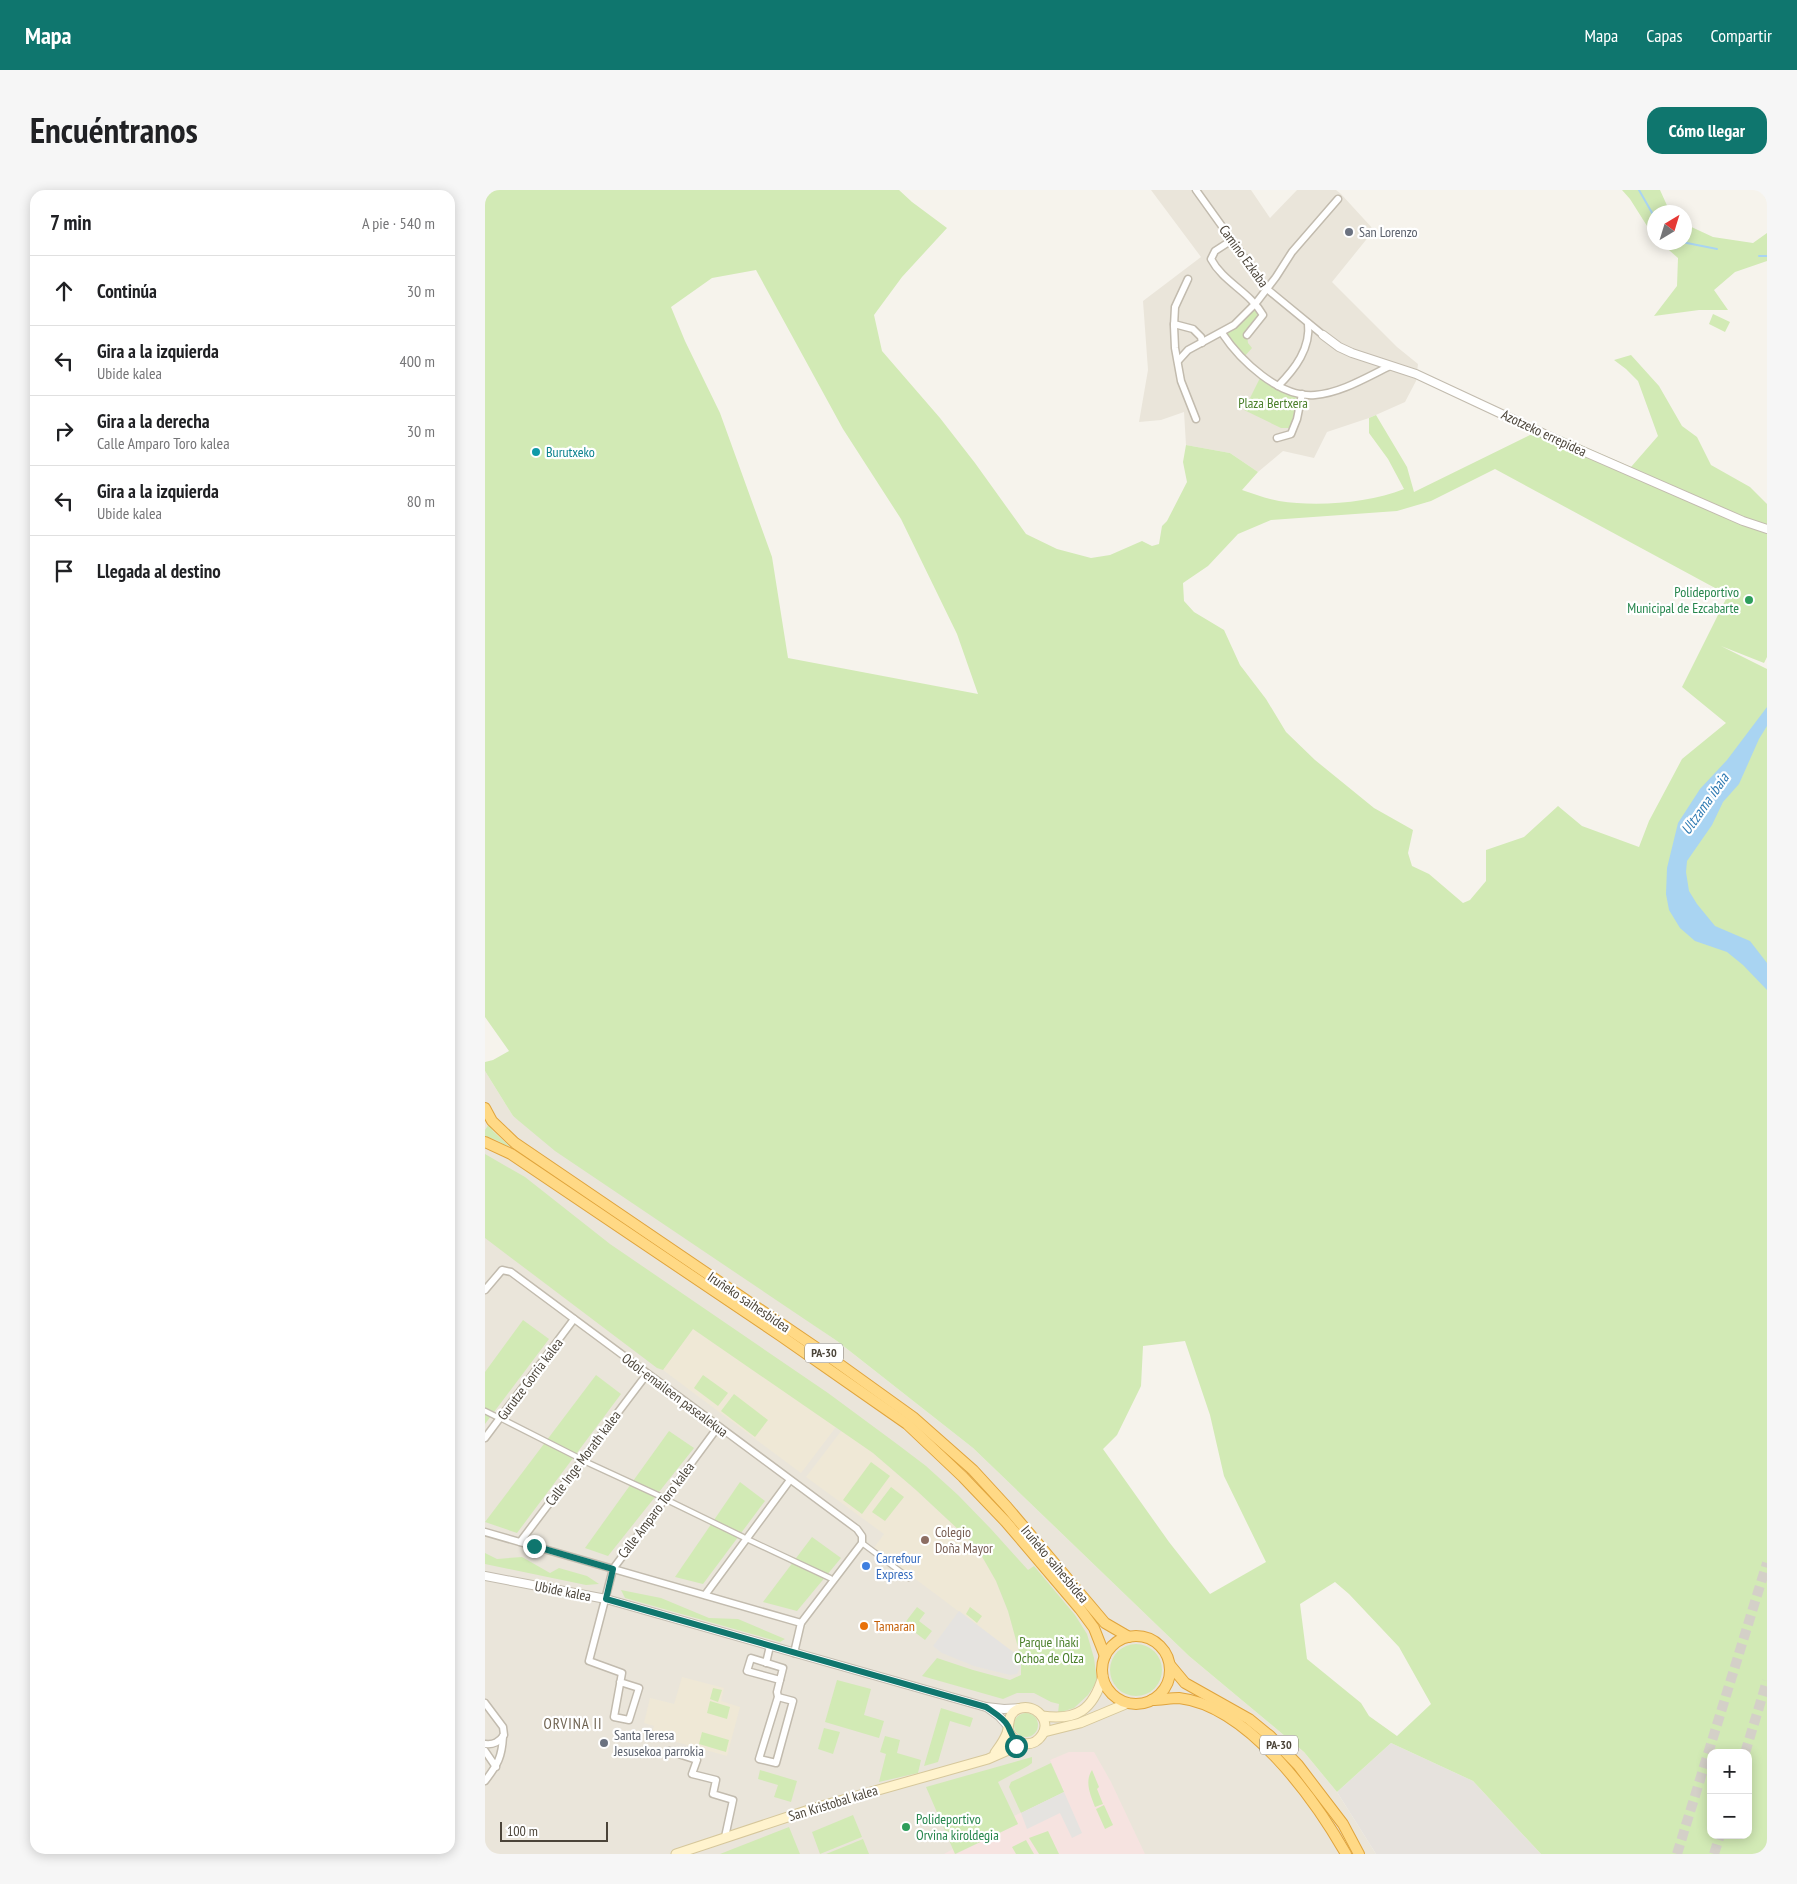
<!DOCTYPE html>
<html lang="es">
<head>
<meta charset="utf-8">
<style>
  body { margin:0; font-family:"PT Sans Narrow",sans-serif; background:#f6f6f6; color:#202124 }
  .controls { position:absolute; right:15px; bottom:15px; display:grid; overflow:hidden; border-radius:10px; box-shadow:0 2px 12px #0003 }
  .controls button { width:45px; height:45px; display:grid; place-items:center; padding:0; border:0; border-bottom:1px solid #e0e0e0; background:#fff; color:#202124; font:25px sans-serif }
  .compass { position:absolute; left:1162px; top:15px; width:45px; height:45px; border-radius:50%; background:#fff; box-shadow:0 2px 12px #0003; rotate:38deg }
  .scale { position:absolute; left:15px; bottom:12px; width:108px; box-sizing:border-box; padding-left:5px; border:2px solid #4b4439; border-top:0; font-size:14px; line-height:18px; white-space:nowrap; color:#4b4439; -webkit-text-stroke:4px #fff; paint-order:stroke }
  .stop { position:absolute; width:15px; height:15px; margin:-11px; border:4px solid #0f766e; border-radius:50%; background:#fff }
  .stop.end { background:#0f766e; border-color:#fff; box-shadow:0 1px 5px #0008 }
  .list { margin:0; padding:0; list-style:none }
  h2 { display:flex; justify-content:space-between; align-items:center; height:65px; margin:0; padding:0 20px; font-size:21px }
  h2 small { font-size:16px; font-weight:400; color:#757577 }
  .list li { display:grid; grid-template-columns:32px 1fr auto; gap:15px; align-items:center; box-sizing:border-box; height:70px; padding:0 20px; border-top:1px solid #e0e0e0 }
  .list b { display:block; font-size:19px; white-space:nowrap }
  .list p { margin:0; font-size:16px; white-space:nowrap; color:#757577 }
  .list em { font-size:16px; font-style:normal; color:#757577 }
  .icon { flex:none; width:28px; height:28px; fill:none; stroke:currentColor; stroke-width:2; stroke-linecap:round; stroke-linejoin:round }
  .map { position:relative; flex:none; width:1282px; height:1664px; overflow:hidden; border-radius:15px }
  header { display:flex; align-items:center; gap:30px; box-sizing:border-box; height:70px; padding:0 25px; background:#0f766e; color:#fff }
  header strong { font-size:24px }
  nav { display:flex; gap:28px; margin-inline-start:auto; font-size:18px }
  .intro { display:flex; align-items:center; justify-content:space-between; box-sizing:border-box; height:120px; padding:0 30px }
  h1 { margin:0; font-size:35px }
  .button { padding:12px 22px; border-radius:15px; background:#0f766e; color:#fff; font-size:18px; font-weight:700 }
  main { display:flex; gap:30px; padding:0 30px }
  aside { flex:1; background:#fff; border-radius:15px; box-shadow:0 2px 12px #0003 }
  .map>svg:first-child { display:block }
  .residential { fill:#eae5da }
  .industrial { fill:#e6e2dd }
  .education { fill:#efe8d6 }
  .medical { fill:#f6e3e0 }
  .green { fill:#d2eab5; fill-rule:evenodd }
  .parking { fill:#e5e3e0 }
  .water { fill:#a9d4f2 }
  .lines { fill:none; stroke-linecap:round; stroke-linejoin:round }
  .stream { stroke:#a9d4f2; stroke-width:2 }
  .trunk-tunnel { stroke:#d4d0c8; stroke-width:10; stroke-dasharray:10 5; stroke-linecap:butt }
  .pedestrian-casing { stroke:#c2bbae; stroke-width:7 }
  .minor-casing { stroke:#c2bbae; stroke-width:9 }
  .tertiary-casing { stroke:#c2bbae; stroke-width:10 }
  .secondary-casing { stroke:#d6c79b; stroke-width:11 }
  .trunk-casing { stroke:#e0a43c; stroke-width:12 }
  .pedestrian { stroke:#fff; stroke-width:4.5 }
  .minor { stroke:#fff; stroke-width:6 }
  .tertiary { stroke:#fff; stroke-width:8 }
  .secondary { stroke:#fff3cd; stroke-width:9 }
  .trunk { stroke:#ffd985; stroke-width:10 }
  .route { stroke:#0f766e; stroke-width:6 }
  .worship-dot { fill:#6b7280; stroke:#fff; stroke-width:2 }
  .culture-dot { fill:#0f9aa8; stroke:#fff; stroke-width:2 }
  .leisure-dot { fill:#2e9e5b; stroke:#fff; stroke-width:2 }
  .education-dot { fill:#8d6e63; stroke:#fff; stroke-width:2 }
  .shop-dot { fill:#3f7fe0; stroke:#fff; stroke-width:2 }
  .food-dot { fill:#e8710a; stroke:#fff; stroke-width:2 }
  .labels { text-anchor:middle; stroke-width:4.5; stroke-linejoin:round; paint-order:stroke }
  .shield { fill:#fff; stroke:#817c74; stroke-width:1 }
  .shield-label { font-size:12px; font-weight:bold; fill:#4b4439 }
  .worship-label { font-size:14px; fill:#5b616d; stroke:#fff; text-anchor:start }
  .street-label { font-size:14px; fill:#4b4439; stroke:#fff }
  .park-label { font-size:14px; fill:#4a7f2a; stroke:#fff }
  .culture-label { font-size:14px; fill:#0d838f; stroke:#fff; text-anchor:start }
  .leisure-label { font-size:14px; fill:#27864d; stroke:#fff; text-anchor:end }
  .education-label { font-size:14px; fill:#785e54; stroke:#fff; text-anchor:start }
  .shop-label { font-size:14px; fill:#366cbe; stroke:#fff; text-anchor:start }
  .food-label { font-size:14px; fill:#c56008; stroke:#fff; text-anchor:start }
  .water-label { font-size:15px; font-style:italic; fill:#2e7ab2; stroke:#fff }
  .neighbourhood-label { font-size:15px; letter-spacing:1px; fill:#6e6250; stroke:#fff }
</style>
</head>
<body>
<header>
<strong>Mapa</strong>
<nav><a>Mapa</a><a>Capas</a><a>Compartir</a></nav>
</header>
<div class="intro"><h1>Encuéntranos</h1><a class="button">Cómo llegar</a></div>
<main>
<aside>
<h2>7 min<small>A pie · 540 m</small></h2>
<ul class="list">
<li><svg class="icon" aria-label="ahead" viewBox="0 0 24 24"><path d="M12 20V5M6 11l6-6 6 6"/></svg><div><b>Continúa</b></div><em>30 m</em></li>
<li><svg class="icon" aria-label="left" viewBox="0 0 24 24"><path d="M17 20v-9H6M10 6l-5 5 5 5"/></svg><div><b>Gira a la izquierda</b><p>Ubide kalea</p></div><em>400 m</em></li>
<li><svg class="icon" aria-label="right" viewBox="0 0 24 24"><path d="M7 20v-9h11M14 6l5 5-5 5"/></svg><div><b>Gira a la derecha</b><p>Calle Amparo Toro kalea</p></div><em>30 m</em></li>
<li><svg class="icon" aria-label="left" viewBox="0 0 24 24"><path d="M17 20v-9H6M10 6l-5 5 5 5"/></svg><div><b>Gira a la izquierda</b><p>Ubide kalea</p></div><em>80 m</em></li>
<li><svg class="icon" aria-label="arrive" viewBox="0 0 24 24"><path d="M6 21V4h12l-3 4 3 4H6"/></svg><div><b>Llegada al destino</b></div></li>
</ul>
</aside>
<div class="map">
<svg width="1282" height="1664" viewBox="0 0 1282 1664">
  <rect width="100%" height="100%" fill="#f6f3ec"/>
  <g class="residential">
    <path d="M666,0H766L785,28L812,0H851L856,4L889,40L847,92L912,157L933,174L931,191L920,212L884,228L842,242L829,268L798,261L773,282L745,263L701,255L699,222L676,230L654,232L663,180L658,111L716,67Z"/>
    <path d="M0,881L28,926L352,1151L488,1258L704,1466L819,1562L852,1602L891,1664H0Z"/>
  </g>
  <path class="industrial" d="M906,1553L988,1591L1056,1664H891L852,1602Z"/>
  <g class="education">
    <path d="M208,1138L351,1237L316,1283L178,1180Z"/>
    <path d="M357,1240L388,1263L431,1300L491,1356L511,1391L523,1421L536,1468L389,1358L399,1344L321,1287Z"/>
    <path d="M197,1487L239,1498L236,1511L255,1517L242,1566L166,1545L169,1536L159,1533L165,1508L189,1514Z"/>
  </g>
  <path class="medical" d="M584,1562H609L626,1592L660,1664H459L468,1659L471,1664L533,1634L529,1626L579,1602L565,1570Z"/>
  <g class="green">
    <path d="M0,0H414L427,12L462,38L417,87L389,125L397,161L455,228L490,273L541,344L572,359L606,368L625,365L657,351L667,356L674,354L677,336L682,331L702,292L698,272L701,255L745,263L773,282L757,300C769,304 782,309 794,311C832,317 884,313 919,299L903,269L884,243V228L891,225L922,277L929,302L1045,245C1054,243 1063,247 1073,245L1146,277L1173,246L1153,191L1141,179L1129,170L1146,165L1174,196L1197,236L1212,247L1226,275L1265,297L1282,314V467L1279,473L1236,456L1282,479V1664H1056L988,1591L906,1553L852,1602L819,1562L704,1466L488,1258L352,1151L70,961L28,926L0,881V872L8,870L24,861L0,827ZM271,80L358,239L416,329L472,444L493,504L303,468L287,367L235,223L200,151L186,117L227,88ZM1010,279L1243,405L1197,497L1241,533L1197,569L1164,631L1154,657L1097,636L1073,616L1039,647L1001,660V691L985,710L978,713L944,684L927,676L923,663L928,640L889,618L830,570L801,542L781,509L755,475L739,440L709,422L699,411L698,393L723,376L753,344L786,330L912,321L946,311ZM700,1151L725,1225L739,1286L781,1372L725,1404L684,1352L618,1259L632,1245L656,1196L658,1156ZM850,1392L864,1404L914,1457L946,1514L912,1546L884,1526L876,1513L822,1469L815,1414ZM1226,1563H1263V1645H1226Z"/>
    <path d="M1137,0H1175L1185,22H1170L1169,47L1145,9Z"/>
    <path d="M1200,34L1228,47L1268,53L1282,43V71L1250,82L1229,100L1243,120H1214L1169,126L1192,96L1193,68L1176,53L1200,52Z"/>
    <path d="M771,113L778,125L762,145L763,153L767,158L758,168L737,143Z"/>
    <path d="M1228,124L1245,132L1240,142L1224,134Z"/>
    <path d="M776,186L814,205L805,238H796L759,220Z"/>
    <path d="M4,934L8,941L26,958L11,950L0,946V940Z"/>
    <path d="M0,964L40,987L125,1054L343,1203L412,1254L441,1276L473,1305L506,1339L543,1380L549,1376L590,1425L602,1444L609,1468L612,1491L603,1505L589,1518L573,1523L574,1514L566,1512L549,1503H532L518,1509L437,1486L452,1468L488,1480L525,1490L536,1485V1468L523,1421L511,1391L491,1356L431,1300L388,1263L208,1139L178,1180L172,1178L0,1048Z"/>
    <path d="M38,1130L64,1149L0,1234V1182Z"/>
    <path d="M111,1185L136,1204L32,1343L0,1332Z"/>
    <path d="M218,1185L243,1203L233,1216L209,1198Z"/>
    <path d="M249,1204L283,1230L270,1247L236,1221Z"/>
    <path d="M184,1241L209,1258L123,1366L100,1358Z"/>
    <path d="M386,1272L405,1286L377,1324L358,1310Z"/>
    <path d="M255,1292L280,1311L218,1394L190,1387Z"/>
    <path d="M406,1297L419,1307L400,1331L387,1322Z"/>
    <path d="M327,1347L356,1368L312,1421L278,1412Z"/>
    <path d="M0,1363L12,1369L37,1367L65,1383L74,1378L102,1386L114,1394L101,1395L0,1374Z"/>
    <path d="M136,1400L176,1408L224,1428L253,1429L300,1449L295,1452L140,1408Z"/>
    <path d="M432,1417L440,1423L434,1431L447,1441L440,1450L419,1434Z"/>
    <path d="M485,1417L497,1426L492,1433L481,1424Z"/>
    <circle cx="651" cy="1480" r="26"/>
    <path d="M352,1490L386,1499L379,1525L399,1531L394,1548L340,1532Z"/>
    <path d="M228,1498L237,1500L233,1512L225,1509Z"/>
    <path d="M225,1511L245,1517L242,1529L222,1523Z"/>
    <path d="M456,1518L488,1528L485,1537L465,1531L453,1572L439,1576Z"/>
    <circle cx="541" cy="1535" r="12"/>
    <path d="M339,1538L355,1542L348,1564L333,1559Z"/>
    <path d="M217,1542L244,1550L241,1562L214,1554Z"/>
    <path d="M400,1546L415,1550L412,1563L436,1570L433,1583L394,1592L401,1564L395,1562Z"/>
    <path d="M547,1567V1573L543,1576L513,1592L533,1634L470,1664L441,1597Z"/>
    <path d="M566,1573L579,1602L536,1623L524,1597L526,1592Z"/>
    <path d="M275,1580L312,1591L306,1612L289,1607L293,1595L273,1589Z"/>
    <path d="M607,1580L614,1597L612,1599L618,1614L610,1617C606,1606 599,1592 607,1580Z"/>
    <path d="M619,1615L628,1635L620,1639L611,1619Z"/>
    <path d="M368,1625L377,1647L335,1664L327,1642Z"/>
    <path d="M304,1637L315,1664H235Z"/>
    <path d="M563,1641L574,1664H554L544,1648Z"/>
    <path d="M378,1649L384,1664H341Z"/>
    <path d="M541,1650L549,1664H531L527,1657Z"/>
  </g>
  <g class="parking">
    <path d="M474,1421L536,1468V1476L532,1484L525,1485L489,1476L457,1463L448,1456Z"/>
    <path d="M579,1602L597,1643L587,1648L575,1623L542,1639L536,1623Z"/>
  </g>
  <path class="water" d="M1282,517V536L1274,549L1254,594L1238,612L1227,635L1202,671L1201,682L1204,701L1212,714L1230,736L1265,751L1282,773V800L1258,775L1242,762L1210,751L1195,738L1184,720L1181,704L1182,678L1193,633L1215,599L1242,570Z"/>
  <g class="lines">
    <g class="stream">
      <path d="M1154,0L1170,28"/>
      <path d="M1197,52L1232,59"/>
      <path d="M1274,66H1282"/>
    </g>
    <g class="trunk-tunnel">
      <path d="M1260,1563L1282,1491"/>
      <path d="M1192,1664L1282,1373"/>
      <path d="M1229,1664L1235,1645"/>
    </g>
    <g class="pedestrian-casing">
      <g id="pedestrian">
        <path d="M0,1221L12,1227"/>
        <path d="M17,1229L94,1268"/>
        <path d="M99,1271L177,1307"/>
        <path d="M182,1310L258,1347"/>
        <path d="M264,1350L345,1388"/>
        <path d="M377,1353L424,1388"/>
      </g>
    </g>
    <g class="minor-casing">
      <g id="minor">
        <path d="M711,0L782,99L838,145"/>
        <path d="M747,50L730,61L726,69C738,92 765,102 778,125L762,145"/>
        <path d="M703,89L690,117L689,136L690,158L696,191L711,229"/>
        <path d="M689,134L708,139L716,147L717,153"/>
        <path d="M737,143C755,170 794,208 830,205C856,203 882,187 905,176"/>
        <path d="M693,171L703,160L749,135L771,113L791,87L807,62L853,9"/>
        <path d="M793,196C810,179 826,158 823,133"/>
        <path d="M792,248L806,244L812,229L817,204"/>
        <path d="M0,1100L17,1080L26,1082L372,1339L377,1346V1353L316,1433L309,1463"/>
        <path d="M0,1248L89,1129"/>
        <path d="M0,1342L316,1433"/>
        <path d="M35,1352L162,1184"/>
        <path d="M220,1405L305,1290"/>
        <path d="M266,1468L298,1478L295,1490L262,1481Z"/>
        <path d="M281,1473L285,1456"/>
        <path d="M135,1492L154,1498L144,1530L129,1527L137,1483L104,1471L128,1379L233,1237"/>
        <path d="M293,1507L308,1511L291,1573L274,1569L293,1507L292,1502L295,1490"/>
        <path d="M0,1513L18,1537L19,1545C14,1552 9,1555 0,1554"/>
        <path d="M0,1561L11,1577"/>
        <path d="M184,1561L212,1570L207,1584L231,1590L228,1604L248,1610L240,1647"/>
        <path d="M0,1591C13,1574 17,1567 18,1546"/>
      </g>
    </g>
    <g class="tertiary-casing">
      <g id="tertiary">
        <path d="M838,145L854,157L867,163L931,184L1068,248L1258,331L1282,339"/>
        <path d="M0,1386L121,1409L501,1517L519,1519L536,1518"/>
        <path d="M503,1518L514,1526L523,1536"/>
      </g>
    </g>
    <g class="secondary-casing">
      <g id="secondary">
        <path d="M557,1526C592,1531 608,1520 618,1486"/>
        <path d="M559,1542L595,1533L643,1513"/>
        <path d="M510,1563C515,1556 519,1551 522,1543C525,1534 522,1524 533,1519C549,1512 567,1530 557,1545C547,1560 529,1554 523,1540"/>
        <path d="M191,1664L333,1617L503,1569L537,1554"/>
      </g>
    </g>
    <g class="trunk-casing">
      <g id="trunk">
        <path d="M0,918L7,931L30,953L339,1163L428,1227L488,1280L522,1317L620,1433L644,1447"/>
        <path d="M0,952L26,964L296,1146L422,1234L478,1287L521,1332L595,1419L609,1438L620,1466"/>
        <circle cx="651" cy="1480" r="34"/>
        <path d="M685,1475L700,1493L764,1529L785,1546L813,1575L858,1634L874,1664"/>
        <path d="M667,1510C676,1510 685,1508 694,1508C763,1516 829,1608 861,1664"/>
      </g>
    </g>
    <use href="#pedestrian" class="pedestrian"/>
    <use href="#minor" class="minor"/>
    <use href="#tertiary" class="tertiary"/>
    <use href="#secondary" class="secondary"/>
    <use href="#trunk" class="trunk"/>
  </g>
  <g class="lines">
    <path class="route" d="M49,1356L128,1379L121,1409L501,1517C508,1522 519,1528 523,1536C527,1544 527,1549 537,1554L531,1556"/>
  </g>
  <g class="worship-dot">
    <circle cx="864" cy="42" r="5"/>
    <circle cx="119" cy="1553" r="5"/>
  </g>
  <circle class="culture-dot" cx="51" cy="262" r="5"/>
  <g class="leisure-dot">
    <circle cx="1264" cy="410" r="5"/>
    <circle cx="421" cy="1637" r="5"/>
  </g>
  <circle class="education-dot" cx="440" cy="1350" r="5"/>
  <circle class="shop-dot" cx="381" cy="1376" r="5"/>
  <circle class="food-dot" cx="379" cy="1436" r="5"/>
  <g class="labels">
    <g class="shield">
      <rect x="320" y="1153.5" width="38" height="19" rx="4"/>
      <rect x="775" y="1545.5" width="38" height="19" rx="4"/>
    </g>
    <g class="shield-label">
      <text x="339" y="1167">PA-30</text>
      <text x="794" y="1559">PA-30</text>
    </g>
    <g class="worship-label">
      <text x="874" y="47">San Lorenzo</text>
      <text x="129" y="1550">Santa Teresa<tspan x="129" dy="16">Jesusekoa parrokia</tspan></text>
    </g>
    <g class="street-label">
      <text transform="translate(759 66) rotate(54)" y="5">Camino Ezkaba</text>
      <text transform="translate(1059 243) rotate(25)" y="5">Azotzeko errepidea</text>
      <text transform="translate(264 1112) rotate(34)" y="5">Iruñeko saihesbidea</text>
      <text transform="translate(45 1189) rotate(-53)" y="5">Gurutze Gorria kalea</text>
      <text transform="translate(190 1205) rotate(37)" y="5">Odol-emaileen pasealekua</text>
      <text transform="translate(98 1268) rotate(-53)" y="5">Calle Inge Morath kalea</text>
      <text transform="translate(171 1320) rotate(-53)" y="5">Calle Amparo Toro kalea</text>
      <text transform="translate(570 1374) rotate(50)" y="5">Iruñeko saihesbidea</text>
      <text transform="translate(78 1401) rotate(11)" y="5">Ubide kalea</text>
      <text transform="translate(348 1613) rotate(-17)" y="5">San Kristobal kalea</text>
    </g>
    <g class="park-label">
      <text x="788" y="218">Plaza Bertxera</text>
      <text x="564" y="1457">Parque Iñaki<tspan x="564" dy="16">Ochoa de Olza</tspan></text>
    </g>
    <g class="culture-label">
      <text x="61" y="267">Burutxeko</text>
    </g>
    <g class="leisure-label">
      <text x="1254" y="407">Polideportivo<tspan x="1254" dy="16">Municipal de Ezcabarte</tspan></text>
      <text x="431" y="1634" text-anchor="start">Polideportivo<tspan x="431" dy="16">Orvina kiroldegia</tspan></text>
    </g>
    <g class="education-label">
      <text x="450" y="1347">Colegio<tspan x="450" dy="16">Doña Mayor</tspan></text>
    </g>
    <g class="shop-label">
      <text x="391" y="1373">Carrefour<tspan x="391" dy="16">Express</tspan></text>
    </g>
    <g class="food-label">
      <text x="389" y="1441">Tamaran</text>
    </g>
    <g class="water-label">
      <text transform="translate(1220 614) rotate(-55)" y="5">Ultzama ibaia</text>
    </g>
    <g class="neighbourhood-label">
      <text x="88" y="1539">ORVINA II</text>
    </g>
  </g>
</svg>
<div class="controls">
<button>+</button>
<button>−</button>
</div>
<svg class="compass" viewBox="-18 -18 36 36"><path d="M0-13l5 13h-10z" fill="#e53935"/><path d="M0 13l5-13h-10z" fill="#757577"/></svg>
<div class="scale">100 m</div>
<div class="stop" style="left:531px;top:1556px"></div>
<div class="stop end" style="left:49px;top:1356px"></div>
</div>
</main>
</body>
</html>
